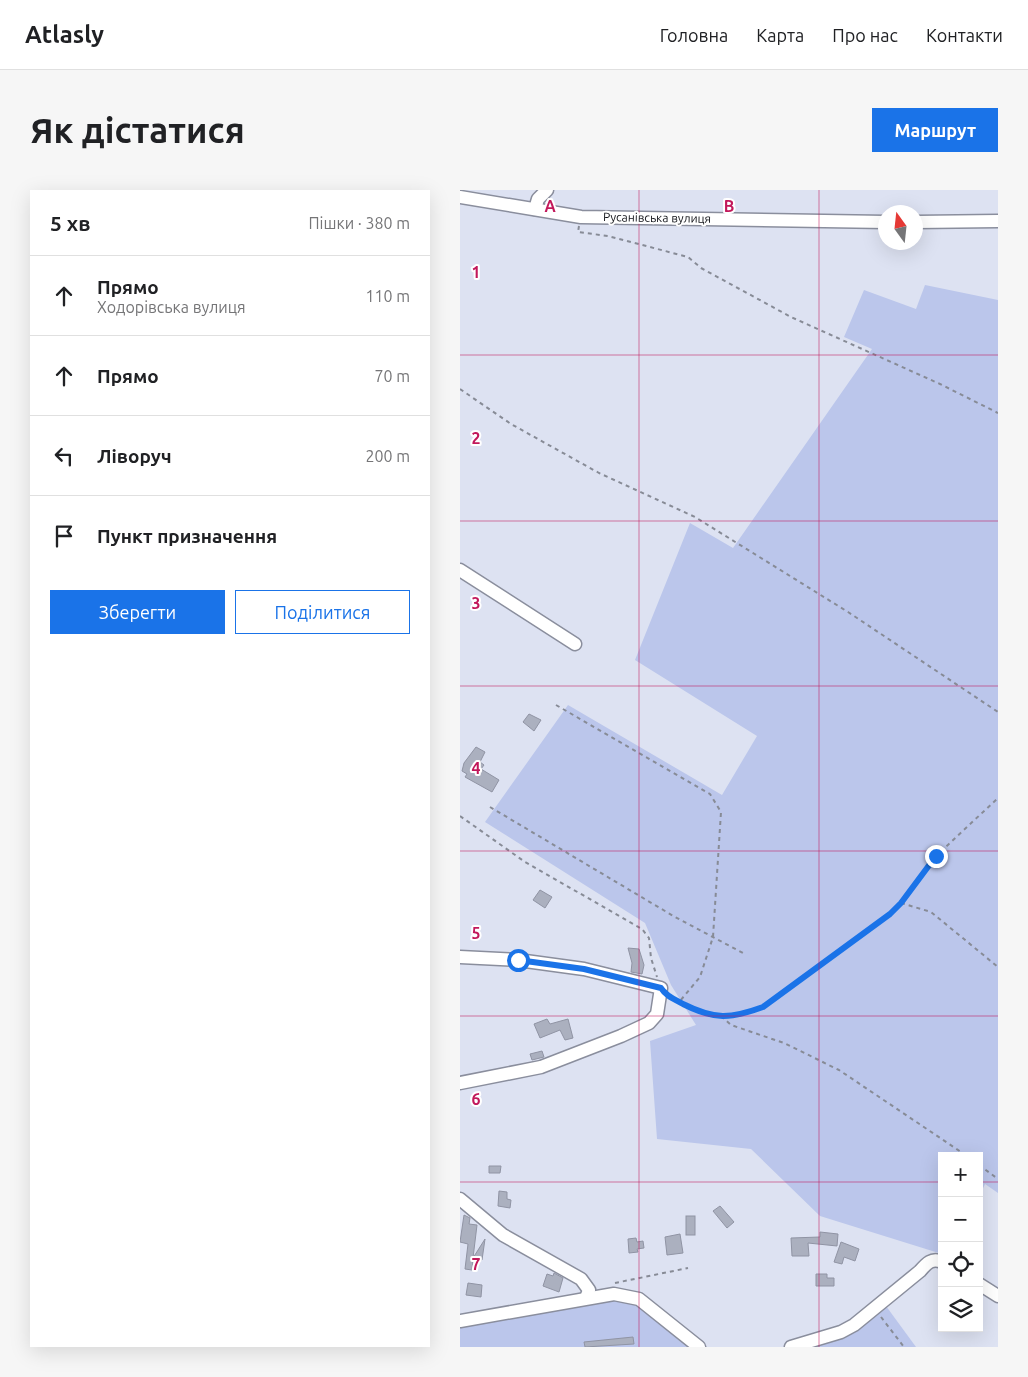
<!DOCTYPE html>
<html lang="uk">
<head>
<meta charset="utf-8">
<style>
  body { margin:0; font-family:Ubuntu,sans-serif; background:#f6f6f6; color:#202124 }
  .controls { position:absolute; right:15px; bottom:15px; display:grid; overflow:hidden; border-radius:0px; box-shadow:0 5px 20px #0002 }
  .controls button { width:45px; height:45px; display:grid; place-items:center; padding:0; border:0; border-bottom:1px solid #e0e0e0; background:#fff; color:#202124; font:25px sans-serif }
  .compass { position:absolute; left:418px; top:15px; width:45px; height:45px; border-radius:50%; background:#fff; box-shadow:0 5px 20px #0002; rotate:345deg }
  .stop { position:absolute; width:15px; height:15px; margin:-11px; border:4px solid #1a73e8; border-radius:50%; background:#fff }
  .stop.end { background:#1a73e8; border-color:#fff; box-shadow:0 1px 5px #0008 }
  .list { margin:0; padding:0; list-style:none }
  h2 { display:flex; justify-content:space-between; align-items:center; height:65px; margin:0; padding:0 20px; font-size:21px }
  h2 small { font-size:16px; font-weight:400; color:#757577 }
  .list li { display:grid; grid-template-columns:32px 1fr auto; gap:15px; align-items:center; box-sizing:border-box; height:80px; padding:0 20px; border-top:1px solid #e0e0e0 }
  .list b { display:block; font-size:19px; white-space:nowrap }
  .list p { margin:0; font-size:16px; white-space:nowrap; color:#757577 }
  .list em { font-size:16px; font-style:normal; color:#757577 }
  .actions { display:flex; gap:10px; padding:15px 20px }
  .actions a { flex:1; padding:11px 0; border:1px solid #1a73e8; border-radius:0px; text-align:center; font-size:18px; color:#1a73e8 }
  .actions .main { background:#1a73e8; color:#fff }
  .icon { flex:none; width:28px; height:28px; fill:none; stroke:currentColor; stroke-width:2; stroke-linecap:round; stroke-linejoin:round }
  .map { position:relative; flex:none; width:538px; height:1157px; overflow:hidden; border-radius:0px }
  header { display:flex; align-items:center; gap:30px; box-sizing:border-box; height:70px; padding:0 25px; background:#fff; border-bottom:1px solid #e0e0e0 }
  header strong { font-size:24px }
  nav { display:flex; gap:28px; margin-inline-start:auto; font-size:18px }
  .intro { display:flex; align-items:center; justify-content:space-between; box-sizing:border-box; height:120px; padding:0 30px }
  h1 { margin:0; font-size:35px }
  .button { padding:12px 22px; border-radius:0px; background:#1a73e8; color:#fff; font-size:18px; font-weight:700 }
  main { display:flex; gap:30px; padding:0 30px }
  aside { flex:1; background:#fff; border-radius:0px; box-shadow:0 5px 20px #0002 }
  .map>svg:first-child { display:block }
  .green { fill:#bbc6eb }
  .building { fill:#abb0bf; stroke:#9094a4 }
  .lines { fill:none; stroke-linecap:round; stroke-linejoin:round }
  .minor-casing { stroke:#8a8e9d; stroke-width:15 }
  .path { stroke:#878b96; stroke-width:2; stroke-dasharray:4 4; stroke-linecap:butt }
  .minor { stroke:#fff; stroke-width:12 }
  .route { stroke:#1a73e8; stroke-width:6 }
  .grid { fill:none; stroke:#c2185b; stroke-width:1; stroke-opacity:0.55 }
  .labels { text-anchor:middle; stroke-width:4; stroke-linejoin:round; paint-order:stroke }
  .street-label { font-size:12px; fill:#0e1015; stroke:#fff }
  .grid-label { font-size:16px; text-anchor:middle; font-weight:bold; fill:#c2185b; stroke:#fff; stroke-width:4; stroke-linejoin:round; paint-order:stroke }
</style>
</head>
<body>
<header>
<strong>Atlasly</strong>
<nav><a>Головна</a><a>Карта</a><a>Про нас</a><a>Контакти</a></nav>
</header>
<div class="intro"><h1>Як дістатися</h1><a class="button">Маршрут</a></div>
<main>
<aside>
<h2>5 хв<small>Пішки · 380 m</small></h2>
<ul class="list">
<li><svg class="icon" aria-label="ahead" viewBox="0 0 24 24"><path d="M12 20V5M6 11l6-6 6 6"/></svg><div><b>Прямо</b><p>Ходорівська вулиця</p></div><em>110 m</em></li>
<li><svg class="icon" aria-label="ahead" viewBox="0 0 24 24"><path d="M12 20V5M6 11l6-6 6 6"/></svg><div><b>Прямо</b></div><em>70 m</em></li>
<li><svg class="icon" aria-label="left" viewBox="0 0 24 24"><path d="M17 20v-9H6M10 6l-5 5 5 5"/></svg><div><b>Ліворуч</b></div><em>200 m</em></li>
<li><svg class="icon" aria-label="arrive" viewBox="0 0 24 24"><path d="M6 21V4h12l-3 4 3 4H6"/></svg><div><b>Пункт призначення</b></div></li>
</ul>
<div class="actions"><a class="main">Зберегти</a><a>Поділитися</a></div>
</aside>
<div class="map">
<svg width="538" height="1157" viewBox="0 0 538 1157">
  <rect width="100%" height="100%" fill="#dde2f2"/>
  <g class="green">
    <path d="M465,95L538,110V1003L525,994L519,1007V966H482V1064L360,1026L291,959L197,949L190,851L236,835L211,795L185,733L25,632L108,515L262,605L297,546L175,470L230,333L273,358L412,159L384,147L404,100L456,119Z"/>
    <path d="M159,1107L181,1115L231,1157H0V1133Z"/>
    <path d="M426,1116L456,1157H339Z"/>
  </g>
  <g class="building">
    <path d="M69,524L81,530L74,541L63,532Z"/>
    <path d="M16,557L25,562L20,572L24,575L21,579L39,590L32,602L5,587L7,584L2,581L4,573Z"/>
    <path d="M80,700L92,707L85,718L73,710Z"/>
    <path d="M168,758L179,759L184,775L182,784L171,782L172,773Z"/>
    <path d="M87,829L90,834L108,829L113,848L105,850L100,840L80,848L74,834Z"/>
    <path d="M82,861L84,867L72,870L70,864Z"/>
    <path d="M29,976H41L40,983H29Z"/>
    <path d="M39,1001L47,1002V1009L51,1010L50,1018L38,1016Z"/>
    <path d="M260,1016L274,1032L267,1038L253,1021Z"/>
    <path d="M4,1025L10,1028L9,1034L17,1035L13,1068L25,1049L22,1070L13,1069L12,1080L5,1079L8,1054L0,1052Z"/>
    <rect x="226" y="1026" width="9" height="19"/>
    <path d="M360,1042L378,1044L377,1056L348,1053L349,1066H332L331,1048L360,1047Z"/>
    <path d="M220,1044L223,1063L207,1065L205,1047Z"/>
    <path d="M176,1048L177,1052L183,1051L184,1058L177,1059L178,1062L169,1063L168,1049Z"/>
    <path d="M381,1052L399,1059L395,1071L384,1067L382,1074L374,1072Z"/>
    <path d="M94,1083L103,1088L99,1102L83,1096L87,1084L93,1086Z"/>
    <path d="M356,1084H367V1088H374V1096H356Z"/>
    <path d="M8,1093L22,1095L21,1107L6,1105Z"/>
    <path d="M173,1147L174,1154L125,1157L124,1152Z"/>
  </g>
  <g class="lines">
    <g class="minor-casing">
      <g id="minor">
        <path d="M0,7L121,27L426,32"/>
        <path d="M75,19L78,9L87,0"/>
        <path d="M456,32L538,31"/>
        <path d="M0,380L115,454"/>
        <path d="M0,767L58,770L124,779L201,798L197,824L189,833L161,846L81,877L0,893"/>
        <path d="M0,1009L43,1045L121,1089L129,1100L126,1108"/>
        <path d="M519,1094L538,1106"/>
        <path d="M0,1131L154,1104L179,1109L239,1157"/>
        <path d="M331,1157L381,1142L394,1135L460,1081C466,1074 472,1067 482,1072"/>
      </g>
    </g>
    <g class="path">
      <path d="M119,36L118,42L148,46L228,67L241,78L331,127L480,194L538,223"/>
      <path d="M0,199L51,234L139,283L235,327L388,422L538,522"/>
      <path d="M96,515L250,604L261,622L253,747L240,787L220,811"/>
      <path d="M30,617L215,727L283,763"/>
      <path d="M0,626L65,672L182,739L189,748L191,768L197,787"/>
      <path d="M441,713L471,722L538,777"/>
      <path d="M210,807C250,828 259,832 303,817L430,724L441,713L476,666L538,608"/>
      <path d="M261,826L271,835L324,853L379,880L507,966"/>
      <path d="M519,975L538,989"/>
      <path d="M155,1093L228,1078"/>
      <path d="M421,1127L444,1157"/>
    </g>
    <use href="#minor" class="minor"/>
  </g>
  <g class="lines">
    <path class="route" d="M58,770L124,779L201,798C206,806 214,809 223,814C255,830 270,829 303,817L430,724L441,713L476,666"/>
  </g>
  <path class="grid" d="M179,0V1157M359,0V1157M0,165H538M0,331H538M0,496H538M0,661H538M0,826H538M0,992H482M519,992H538"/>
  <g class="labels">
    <g class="street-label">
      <text transform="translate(197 28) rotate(1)" y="4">Русанівська вулиця</text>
    </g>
  </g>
  <g class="grid-label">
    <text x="90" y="22">A</text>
    <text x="269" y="22">B</text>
    <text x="16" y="88">1</text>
    <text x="16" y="254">2</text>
    <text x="16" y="419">3</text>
    <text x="16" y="584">4</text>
    <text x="16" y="749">5</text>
    <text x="16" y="915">6</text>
    <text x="16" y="1080">7</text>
  </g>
</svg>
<div class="controls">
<button>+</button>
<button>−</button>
<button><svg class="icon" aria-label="locate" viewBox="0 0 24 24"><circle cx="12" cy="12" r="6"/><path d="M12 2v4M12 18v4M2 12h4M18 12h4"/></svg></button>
<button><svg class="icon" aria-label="layers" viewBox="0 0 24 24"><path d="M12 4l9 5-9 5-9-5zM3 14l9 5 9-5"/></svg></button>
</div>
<svg class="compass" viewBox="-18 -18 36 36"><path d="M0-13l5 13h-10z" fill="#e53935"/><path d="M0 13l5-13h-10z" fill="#757577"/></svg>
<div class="stop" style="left:58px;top:770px"></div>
<div class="stop end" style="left:476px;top:666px"></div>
</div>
</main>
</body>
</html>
